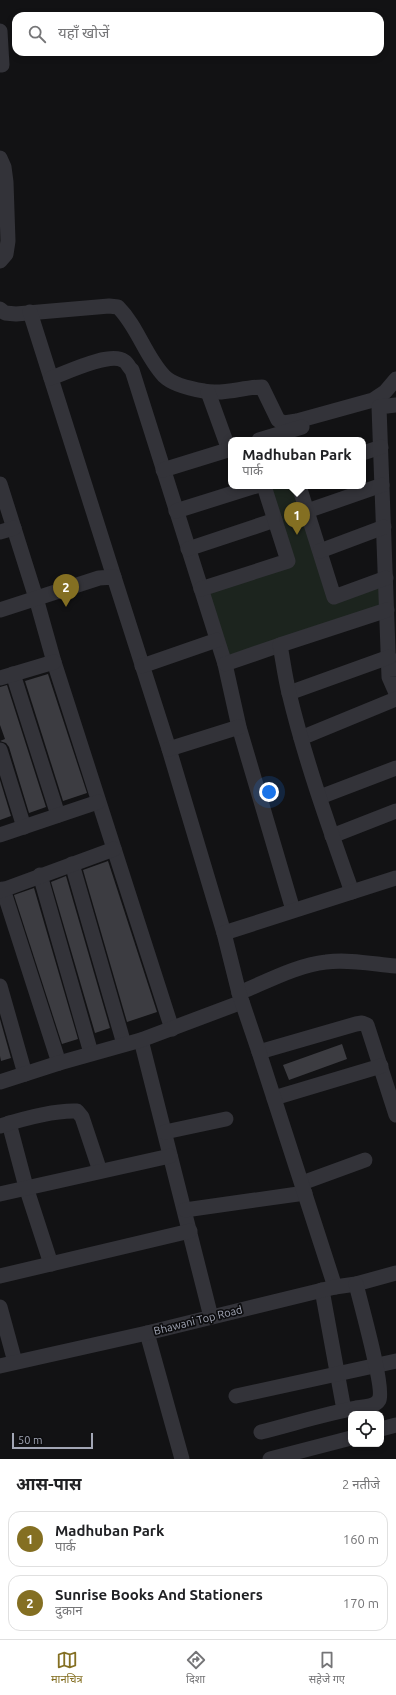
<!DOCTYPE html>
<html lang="hi">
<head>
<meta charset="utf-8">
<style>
  body { margin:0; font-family:Ubuntu,"Noto Sans Devanagari",sans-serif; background:#f2f2f2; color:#202124 }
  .controls { position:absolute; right:12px; bottom:12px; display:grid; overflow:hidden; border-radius:8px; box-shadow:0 2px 6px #0003 }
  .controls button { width:36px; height:36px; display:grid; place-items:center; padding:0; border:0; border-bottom:1px solid #e0e0e0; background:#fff; color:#202124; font:20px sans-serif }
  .scale { position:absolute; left:12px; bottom:10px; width:81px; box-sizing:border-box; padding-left:4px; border:2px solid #a2a6b5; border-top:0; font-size:11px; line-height:14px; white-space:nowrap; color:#a2a6b5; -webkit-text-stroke:3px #0d0d0f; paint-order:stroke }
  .you { position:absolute; left:269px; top:792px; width:14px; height:14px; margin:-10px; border:3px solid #fff; border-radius:50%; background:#1a73e8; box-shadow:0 0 0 6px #1a73e833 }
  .badge { display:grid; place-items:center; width:26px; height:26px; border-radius:50%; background:#846f22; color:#fff; font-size:13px; font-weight:700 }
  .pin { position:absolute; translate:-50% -33px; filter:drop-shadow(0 1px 2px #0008) }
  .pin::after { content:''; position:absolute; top:21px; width:14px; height:12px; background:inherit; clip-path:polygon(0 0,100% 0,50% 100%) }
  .popup { position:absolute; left:228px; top:437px; width:138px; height:52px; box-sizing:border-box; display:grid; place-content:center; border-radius:8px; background:#fff; filter:drop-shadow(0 1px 3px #0005); font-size:13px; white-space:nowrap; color:#757577 }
  .popup b { font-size:15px; color:#202124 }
  .popup::after { content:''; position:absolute; left:50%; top:100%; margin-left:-8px; border:8px solid transparent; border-top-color:#fff }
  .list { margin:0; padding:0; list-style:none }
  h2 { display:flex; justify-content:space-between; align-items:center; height:52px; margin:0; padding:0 16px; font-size:17px }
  h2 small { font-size:13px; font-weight:400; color:#757577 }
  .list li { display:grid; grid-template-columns:26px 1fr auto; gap:12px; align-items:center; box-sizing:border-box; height:56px; margin:0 8px 8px; padding:0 8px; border:1px solid #e0e0e0; border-radius:12px }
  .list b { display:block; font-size:15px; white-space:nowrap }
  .list p { margin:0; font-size:13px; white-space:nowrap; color:#757577 }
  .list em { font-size:13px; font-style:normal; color:#757577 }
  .icon { flex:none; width:22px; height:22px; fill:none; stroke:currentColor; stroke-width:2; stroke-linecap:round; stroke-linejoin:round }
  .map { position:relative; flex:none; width:396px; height:1459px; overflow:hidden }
  .search { position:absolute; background:#fff; box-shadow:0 2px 6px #0003; left:12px; right:12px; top:12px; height:44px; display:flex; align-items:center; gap:10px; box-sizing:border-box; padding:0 14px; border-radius:12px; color:#757577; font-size:15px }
  .sheet { height:180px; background:#fff }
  nav { display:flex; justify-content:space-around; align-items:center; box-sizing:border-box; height:56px; border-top:1px solid #e0e0e0; background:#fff; font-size:11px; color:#757577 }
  nav a { display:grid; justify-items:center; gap:2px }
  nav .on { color:#846f22 }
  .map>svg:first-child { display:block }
  .green { fill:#1c241e }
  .building { fill:#3c3c41 }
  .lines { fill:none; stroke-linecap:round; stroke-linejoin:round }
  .minor { stroke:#333339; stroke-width:15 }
  .labels { text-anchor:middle; stroke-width:3.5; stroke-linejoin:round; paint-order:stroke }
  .street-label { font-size:11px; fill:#a2a6b5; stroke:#0d0d0f }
</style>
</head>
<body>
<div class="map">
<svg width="396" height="1459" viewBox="0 0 396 1459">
  <rect width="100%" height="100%" fill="#121214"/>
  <path class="green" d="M264,486H299L334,597L386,578L387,610L225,664L201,589L288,561Z"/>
  <g class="building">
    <path d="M48,674L87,793L63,801L25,681Z"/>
    <path d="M7,685L46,807L29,813L9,747L6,743L0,741L5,739L0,725V687Z"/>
    <path d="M0,780L11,816L0,820Z"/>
    <path d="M108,861L157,1012L127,1022L83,870Z"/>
    <path d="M66,876L110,1028L95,1033L51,882Z"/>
    <path d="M34,888L78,1039L62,1044L14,895Z"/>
    <path d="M0,1019L11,1058L1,1061L0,1056Z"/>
    <path d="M342,1044L347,1059L289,1080L283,1065Z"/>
  </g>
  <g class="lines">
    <g class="minor">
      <path d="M0,31L2,65H0"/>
      <path d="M0,158L4,167L6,182L8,241L6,254L0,261"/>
      <path d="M0,309L5,313L16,314L109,306L118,307C138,327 145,356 164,376C173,385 192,389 204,391C223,395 243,387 262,387L278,420L284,423L297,421L373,400L385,392L396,379"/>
      <path d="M30,312L114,577"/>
      <path d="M51,378C66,373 110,351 124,361C127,362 129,368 132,370L225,664L239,727L293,910"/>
      <path d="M208,392L229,450"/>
      <path d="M396,405L379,407L389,677L396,693"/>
      <path d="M259,440L302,427"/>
      <path d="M363,453L381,447"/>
      <path d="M163,470L231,449"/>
      <path d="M0,484L36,598L54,662L172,1029"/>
      <path d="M299,486L334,597L386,578"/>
      <path d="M176,511L256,486"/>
      <path d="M307,511L382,485"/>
      <path d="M0,532L14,528"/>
      <path d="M188,549L275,520"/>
      <path d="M320,551L384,527"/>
      <path d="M201,589L288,561L264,486"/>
      <path d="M0,610L99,578L114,577L169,749L224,933"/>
      <path d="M225,664L280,645"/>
      <path d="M142,666L217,640"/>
      <path d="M13,674L58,815"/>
      <path d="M0,678L54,662"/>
      <path d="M289,693L389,657"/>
      <path d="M301,738L396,699"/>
      <path d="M169,749L239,727"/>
      <path d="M0,750L24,827"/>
      <path d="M320,797L396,768"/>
      <path d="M0,835L98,802"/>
      <path d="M332,836L396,811"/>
      <path d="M72,864L124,1044"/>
      <path d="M40,875L91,1053"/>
      <path d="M3,889L59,1063"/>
      <path d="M0,891L114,849"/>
      <path d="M352,892C329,827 305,760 289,693C285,677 283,661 280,645L387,610"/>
      <path d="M0,986L25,1074"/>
      <path d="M239,993C266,982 297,965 326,962C349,959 373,964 396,966"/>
      <path d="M141,1040L211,1317"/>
      <path d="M259,1052L356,1024L362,1023L367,1025L396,1115"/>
      <path d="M0,1082L59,1063L141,1040L242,1002"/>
      <path d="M274,1098L381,1066"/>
      <path d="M9,1123L26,1187L51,1264"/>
      <path d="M0,1126C22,1119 54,1110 77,1111L82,1117L100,1171"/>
      <path d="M165,1132L226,1119"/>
      <path d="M302,1183L365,1160"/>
      <path d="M0,1194L170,1156"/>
      <path d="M185,1210L305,1193"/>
      <path d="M0,1276L190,1231"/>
      <path d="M335,1287L259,1052L239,993L224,933L396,878"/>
      <path d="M322,1290L344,1410"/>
      <path d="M0,1307L15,1362"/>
      <path d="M147,1333L182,1459"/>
      <path d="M0,1366L147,1333L335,1287L356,1284L396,1273"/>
      <path d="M236,1396L396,1361"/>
      <path d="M381,1429L396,1425"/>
      <path d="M261,1432C293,1424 324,1414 356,1408C363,1407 375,1407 379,1400C385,1389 360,1301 356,1284"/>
      <path d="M270,1459L351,1438"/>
    </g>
  </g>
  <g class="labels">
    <g class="street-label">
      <text transform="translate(198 1320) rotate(-14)" y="4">Bhawani Top Road</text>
    </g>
  </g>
</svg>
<div class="controls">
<button><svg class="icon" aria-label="locate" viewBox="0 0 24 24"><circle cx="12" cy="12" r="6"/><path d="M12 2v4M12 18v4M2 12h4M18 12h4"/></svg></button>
</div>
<div class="scale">50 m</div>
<div class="you"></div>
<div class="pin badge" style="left:297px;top:535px">1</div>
<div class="popup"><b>Madhuban Park</b>पार्क</div>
<div class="pin badge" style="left:66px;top:607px">2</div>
<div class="search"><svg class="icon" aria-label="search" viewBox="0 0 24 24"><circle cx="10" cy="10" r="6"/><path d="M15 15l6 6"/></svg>यहाँ खोजें</div>
</div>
<section class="sheet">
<h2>आस-पास<small>2 नतीजे</small></h2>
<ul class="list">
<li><span class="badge">1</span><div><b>Madhuban Park</b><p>पार्क</p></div><em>160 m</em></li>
<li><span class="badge">2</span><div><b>Sunrise Books And Stationers</b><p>दुकान</p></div><em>170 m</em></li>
</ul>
</section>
<nav>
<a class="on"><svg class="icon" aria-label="map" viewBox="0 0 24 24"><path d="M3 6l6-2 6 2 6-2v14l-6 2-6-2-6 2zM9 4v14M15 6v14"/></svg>मानचित्र</a>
<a><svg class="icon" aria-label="directions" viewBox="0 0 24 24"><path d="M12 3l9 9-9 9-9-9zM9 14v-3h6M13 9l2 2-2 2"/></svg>दिशा</a>
<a><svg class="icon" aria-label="saved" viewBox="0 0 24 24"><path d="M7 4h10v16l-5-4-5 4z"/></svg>सहेजे गए</a>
</nav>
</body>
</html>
